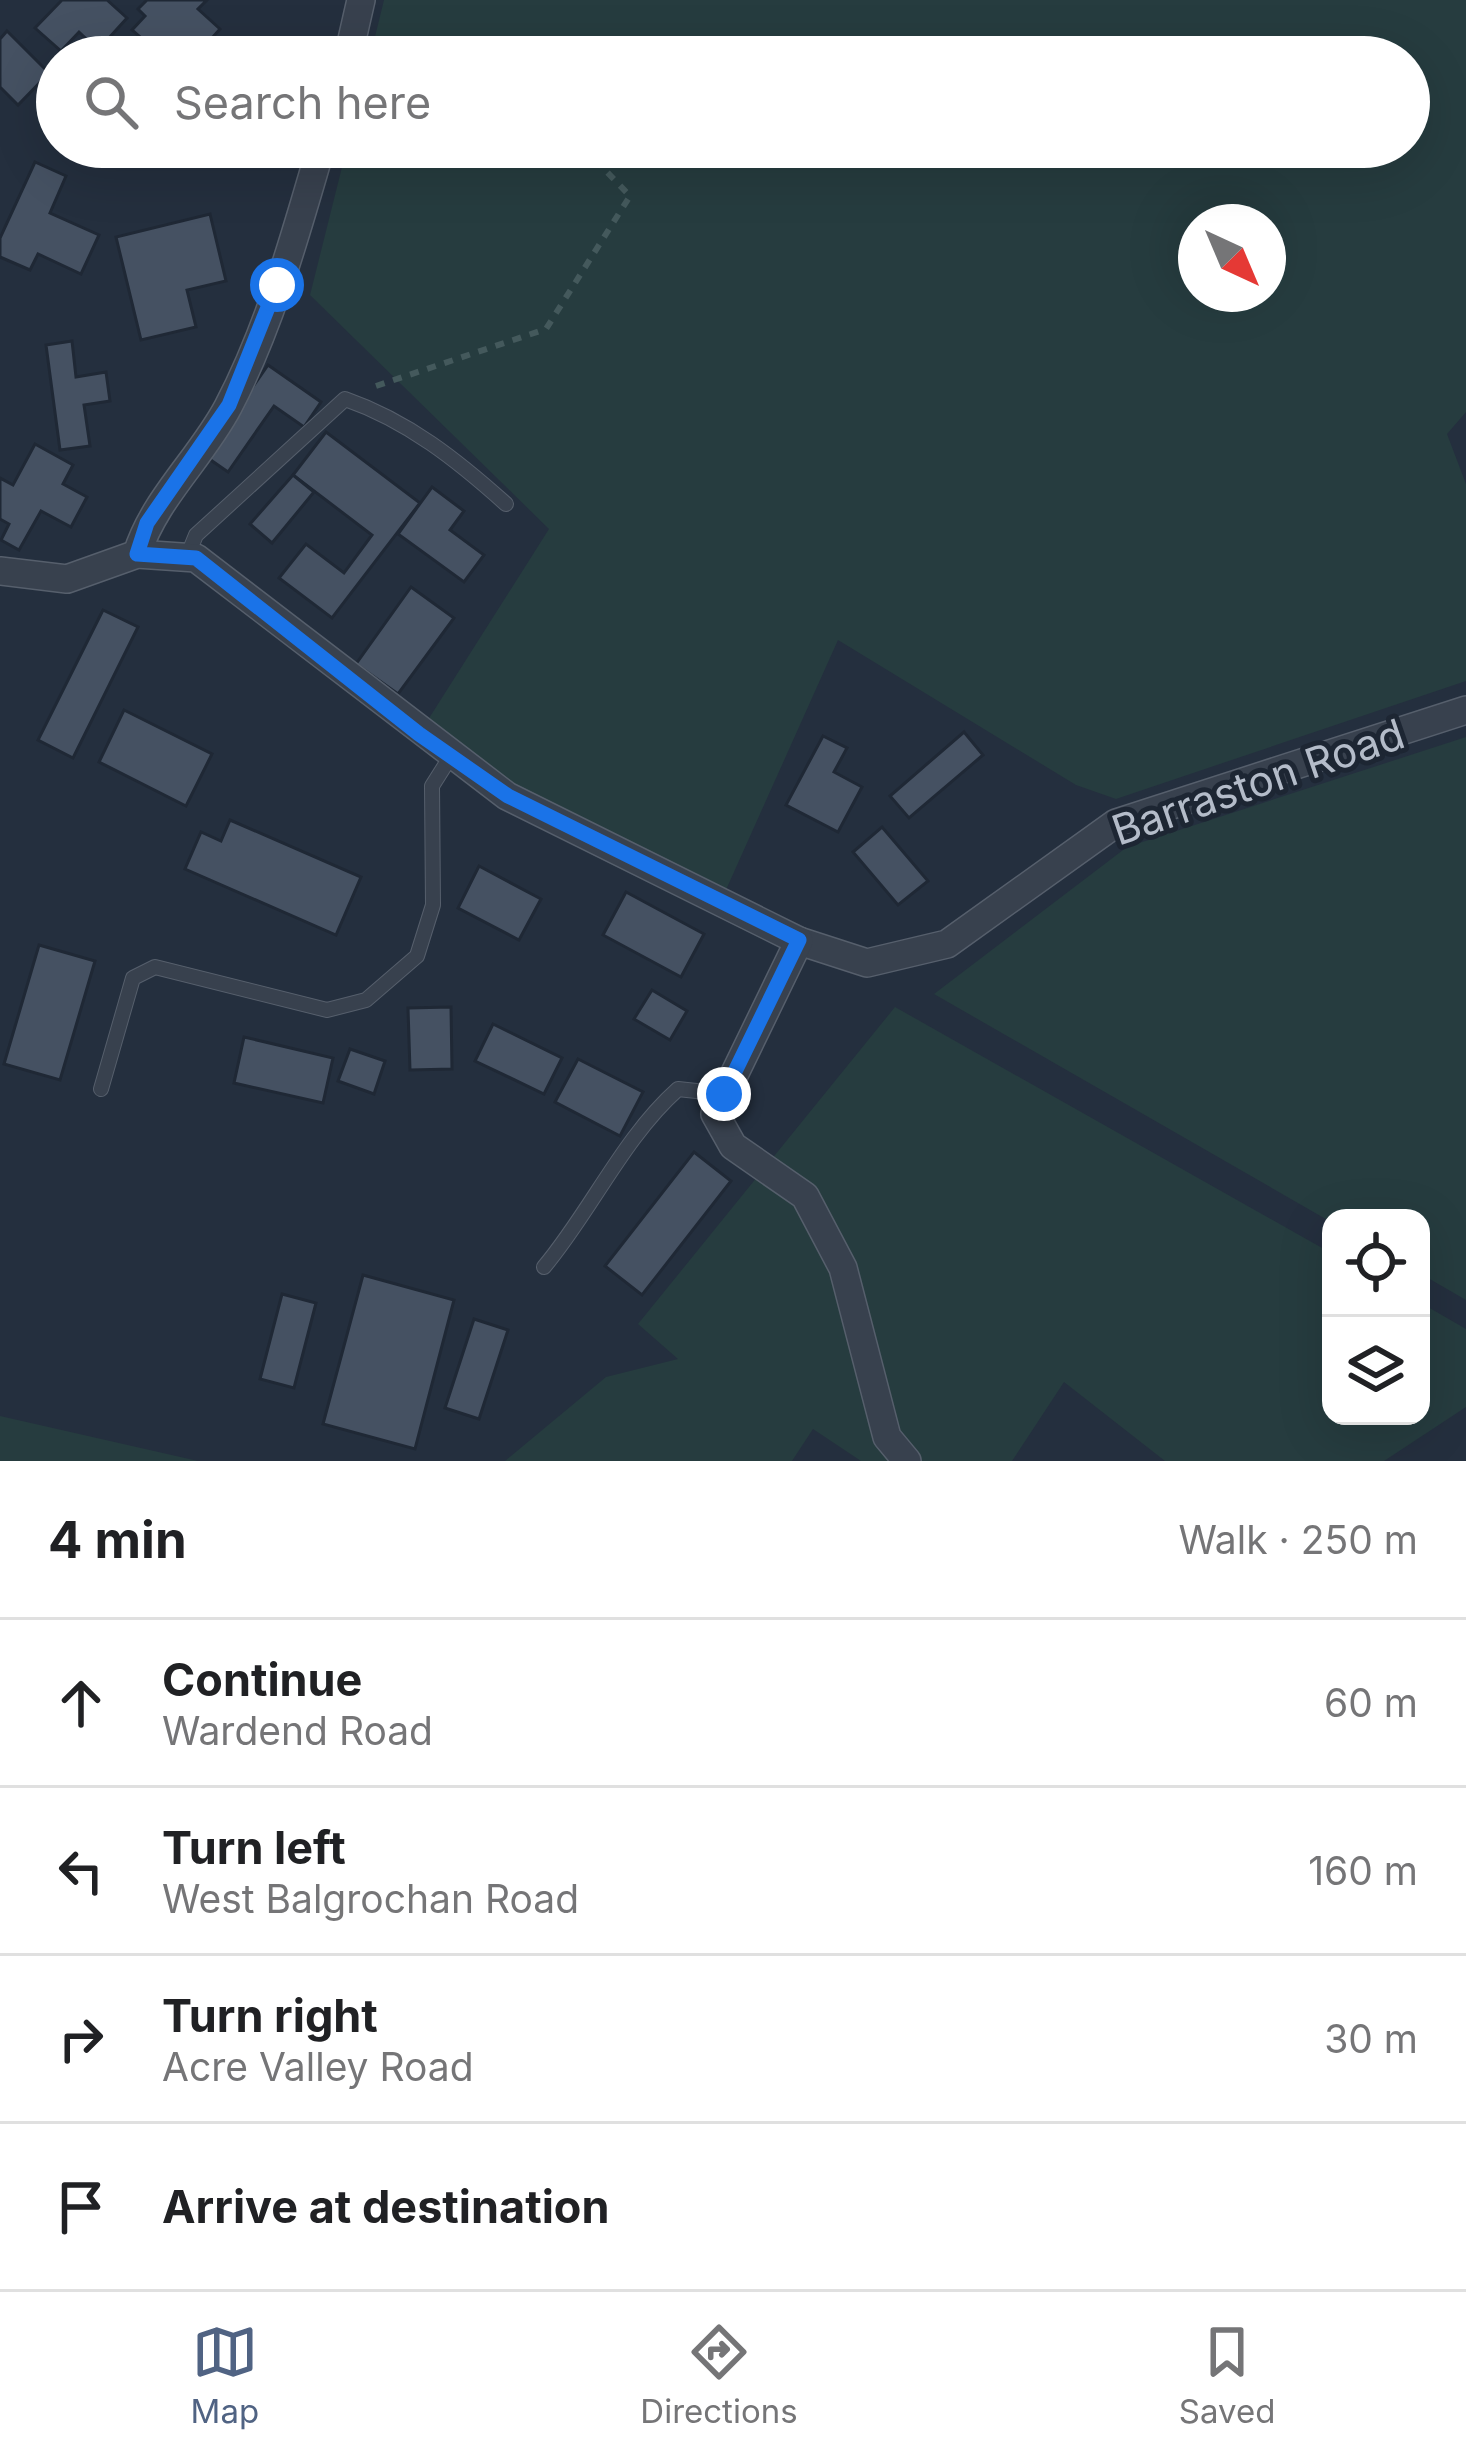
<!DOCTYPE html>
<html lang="en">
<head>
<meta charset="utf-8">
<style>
  body { margin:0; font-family:Inter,sans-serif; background:#f6f6f6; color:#202124 }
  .controls { position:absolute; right:36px; bottom:36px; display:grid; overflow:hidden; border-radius:24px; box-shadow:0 12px 48px #0002 }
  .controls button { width:108px; height:108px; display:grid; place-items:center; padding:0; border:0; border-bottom:3px solid #e0e0e0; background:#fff; color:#202124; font:60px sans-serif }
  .compass { position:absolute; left:1178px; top:204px; width:108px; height:108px; border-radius:50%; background:#fff; box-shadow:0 12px 48px #0002; rotate:136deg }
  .stop { position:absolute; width:36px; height:36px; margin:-27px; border:9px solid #1a73e8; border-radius:50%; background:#fff }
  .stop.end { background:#1a73e8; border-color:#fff; box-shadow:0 3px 12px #0008 }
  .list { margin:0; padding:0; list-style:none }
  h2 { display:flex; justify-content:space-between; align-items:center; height:156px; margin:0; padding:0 48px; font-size:51px }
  h2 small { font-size:39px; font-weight:400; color:#757577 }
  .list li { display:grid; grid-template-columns:78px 1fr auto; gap:36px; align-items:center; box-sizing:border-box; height:168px; padding:0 48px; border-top:3px solid #e0e0e0 }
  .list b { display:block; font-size:45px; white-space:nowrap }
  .list p { margin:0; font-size:39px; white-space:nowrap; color:#757577 }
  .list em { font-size:39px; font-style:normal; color:#757577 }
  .icon { flex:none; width:66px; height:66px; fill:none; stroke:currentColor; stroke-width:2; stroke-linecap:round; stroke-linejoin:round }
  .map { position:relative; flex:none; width:1466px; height:1461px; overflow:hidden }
  .search { position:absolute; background:#fff; box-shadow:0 12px 48px #0002; left:36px; right:36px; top:36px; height:132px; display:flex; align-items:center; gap:30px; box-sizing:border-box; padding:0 42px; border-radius:66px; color:#757577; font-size:45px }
  .sheet { height:828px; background:#fff }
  nav { display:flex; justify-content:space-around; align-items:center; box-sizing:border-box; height:168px; border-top:3px solid #e0e0e0; background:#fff; font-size:33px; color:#757577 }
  nav a { display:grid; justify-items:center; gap:6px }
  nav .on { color:#506383 }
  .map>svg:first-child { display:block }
  .green { fill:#263c3f; fill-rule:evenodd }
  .building { fill:#455162; stroke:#1f2835; stroke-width:3 }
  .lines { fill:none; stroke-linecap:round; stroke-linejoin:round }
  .service-casing { stroke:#565f6c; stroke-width:16 }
  .minor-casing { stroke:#565f6c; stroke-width:30 }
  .path { stroke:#44595c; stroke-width:6; stroke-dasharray:9 9; stroke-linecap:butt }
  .service { stroke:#38414e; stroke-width:14 }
  .minor { stroke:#38414e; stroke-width:27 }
  .route { stroke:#1a73e8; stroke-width:15 }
  .labels { text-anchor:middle; stroke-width:10; stroke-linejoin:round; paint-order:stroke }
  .street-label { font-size:42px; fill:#b4bcc9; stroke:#1d2633 }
</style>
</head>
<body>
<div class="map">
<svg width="1466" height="1461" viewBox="0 0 1466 1461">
  <rect width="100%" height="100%" fill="#242f3e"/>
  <g class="green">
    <path d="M384,0H1466V412L1447,434L1466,484V681L1116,799L1076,785L838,640L721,901L419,734L549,529L310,295L347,147H1409V57H370ZM1196,222H1268V294H1196Z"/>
    <path d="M1466,737V1300L1421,1274V1218H1331V1222L934,994L1127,847Z"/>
    <path d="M895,1007L1331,1253V1416H1421V1303L1466,1329V1407L1384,1461H1165L1064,1382L1012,1461H861L813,1429L792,1461H505L606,1377L678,1359L638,1324Z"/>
    <path d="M0,1416L198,1461H0Z"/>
  </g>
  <g class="building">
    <path d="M62,0H107L127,18L98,50L79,32L61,51L35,28Z"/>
    <path d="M147,0H207L198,9L220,29L195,57H182L166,43L157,52L132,30L145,16L138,9Z"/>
    <path d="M7,31L49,73L18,105L0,87V39Z"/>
    <path d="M35,162L66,176L50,213L99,235L81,274L38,254L30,270L0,257V238Z"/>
    <path d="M210,214L226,281L187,290L196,327L141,340L116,237Z"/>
    <path d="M72,341L76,377L106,372L110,401L84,405L90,446L60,450L46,345Z"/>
    <path d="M268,365L321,402L304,427L274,406L228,472L205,456Z"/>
    <path d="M326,432L420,503L332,618L279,578L306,544L344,573L372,535L293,475Z"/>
    <path d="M35,444L73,465L63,484L87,497L71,527L41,511L19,550L1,540L9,524L0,519V478L13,485Z"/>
    <path d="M293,475L314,492L272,543L250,524Z"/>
    <path d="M432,487L464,511L450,530L484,555L464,582L398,534Z"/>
    <path d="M411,587L454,618L398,694L356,664Z"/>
    <path d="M103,610L138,627L73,758L38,740Z"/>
    <path d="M124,710L212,754L186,806L99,762Z"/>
    <path d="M964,732L983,755L909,818L890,796Z"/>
    <path d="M823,736L847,748L834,772L862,787L838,832L786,805Z"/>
    <path d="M230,820L361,877L336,935L185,869L201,832L221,841Z"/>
    <path d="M882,827L928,881L898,905L853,852Z"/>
    <path d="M479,866L541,899L519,940L458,908Z"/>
    <path d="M626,892L704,934L681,977L603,935Z"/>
    <path d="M39,945L95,961L60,1080L4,1064Z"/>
    <path d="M652,990L687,1011L670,1040L634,1019Z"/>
    <path d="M451,1007L452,1069L410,1070L408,1008Z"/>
    <path d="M493,1024L562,1058L544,1094L475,1061Z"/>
    <path d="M244,1037L333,1058L323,1103L234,1083Z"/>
    <path d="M350,1049L385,1061L374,1094L338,1081Z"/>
    <path d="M578,1059L643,1092L620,1136L555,1102Z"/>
    <path d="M694,1152L731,1181L642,1295L605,1266Z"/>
    <path d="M363,1275L454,1300L415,1449L323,1424Z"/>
    <path d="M282,1294L316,1303L294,1388L260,1379Z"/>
    <path d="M474,1319L508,1330L479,1419L445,1408Z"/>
  </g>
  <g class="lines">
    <g class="service-casing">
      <g id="service">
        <path d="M187,557L196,535L345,399C408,421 457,460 506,504"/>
        <path d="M101,1089L133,978L155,967L327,1010L366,1000L417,956L433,905L432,786L451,756"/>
        <path d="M544,1267C591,1211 623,1138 678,1089L724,1094"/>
      </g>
    </g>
    <g class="minor-casing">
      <g id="minor">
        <path d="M348,57L361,0"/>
        <path d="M137,554C154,499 201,458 228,407C270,327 296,233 321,147"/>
        <path d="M0,571L67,579L137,554L196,558L507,796L799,941L867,963L947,944L1116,823L1466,710"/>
        <path d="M799,941L715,1114L733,1146L805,1196L843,1268L887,1437L907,1461"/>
      </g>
    </g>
    <path class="path" d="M376,386L546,329L630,196L584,148"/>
    <use href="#service" class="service"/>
    <use href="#minor" class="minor"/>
  </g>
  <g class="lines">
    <path class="route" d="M277,285L229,405L147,523L137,554L196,558L419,734L508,796L799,940L724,1094"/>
  </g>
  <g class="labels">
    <g class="street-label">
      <text transform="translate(1258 782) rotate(-19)" y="15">Barraston Road</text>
    </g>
  </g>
</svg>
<div class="controls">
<button><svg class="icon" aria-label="locate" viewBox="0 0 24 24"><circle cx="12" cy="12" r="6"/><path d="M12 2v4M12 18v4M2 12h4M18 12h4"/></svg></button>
<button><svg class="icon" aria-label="layers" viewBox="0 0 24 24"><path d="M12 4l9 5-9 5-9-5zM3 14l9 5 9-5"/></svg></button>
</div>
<svg class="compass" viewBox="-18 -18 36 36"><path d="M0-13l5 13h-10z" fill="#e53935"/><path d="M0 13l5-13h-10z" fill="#757577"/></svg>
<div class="stop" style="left:277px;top:285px"></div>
<div class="stop end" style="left:724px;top:1094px"></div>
<div class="search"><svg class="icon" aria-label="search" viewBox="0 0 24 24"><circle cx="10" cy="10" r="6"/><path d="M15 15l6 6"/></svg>Search here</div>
</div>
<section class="sheet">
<h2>4 min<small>Walk · 250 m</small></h2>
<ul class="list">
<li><svg class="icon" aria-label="ahead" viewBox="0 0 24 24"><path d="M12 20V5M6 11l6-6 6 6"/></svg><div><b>Continue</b><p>Wardend Road</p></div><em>60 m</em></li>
<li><svg class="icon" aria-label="left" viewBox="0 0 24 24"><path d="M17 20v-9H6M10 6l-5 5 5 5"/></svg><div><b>Turn left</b><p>West Balgrochan Road</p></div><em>160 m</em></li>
<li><svg class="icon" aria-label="right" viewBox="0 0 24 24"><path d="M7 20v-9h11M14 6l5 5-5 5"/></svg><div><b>Turn right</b><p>Acre Valley Road</p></div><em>30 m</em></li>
<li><svg class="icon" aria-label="arrive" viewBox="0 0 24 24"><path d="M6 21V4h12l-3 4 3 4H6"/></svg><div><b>Arrive at destination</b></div></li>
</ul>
</section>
<nav>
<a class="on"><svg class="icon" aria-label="map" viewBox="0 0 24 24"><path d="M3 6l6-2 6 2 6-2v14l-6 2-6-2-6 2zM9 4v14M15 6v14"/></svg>Map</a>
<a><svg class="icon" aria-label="directions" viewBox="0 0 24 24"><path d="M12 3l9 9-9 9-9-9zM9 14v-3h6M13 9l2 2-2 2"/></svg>Directions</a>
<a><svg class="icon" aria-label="saved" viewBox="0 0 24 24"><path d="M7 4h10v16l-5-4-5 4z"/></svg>Saved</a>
</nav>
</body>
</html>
